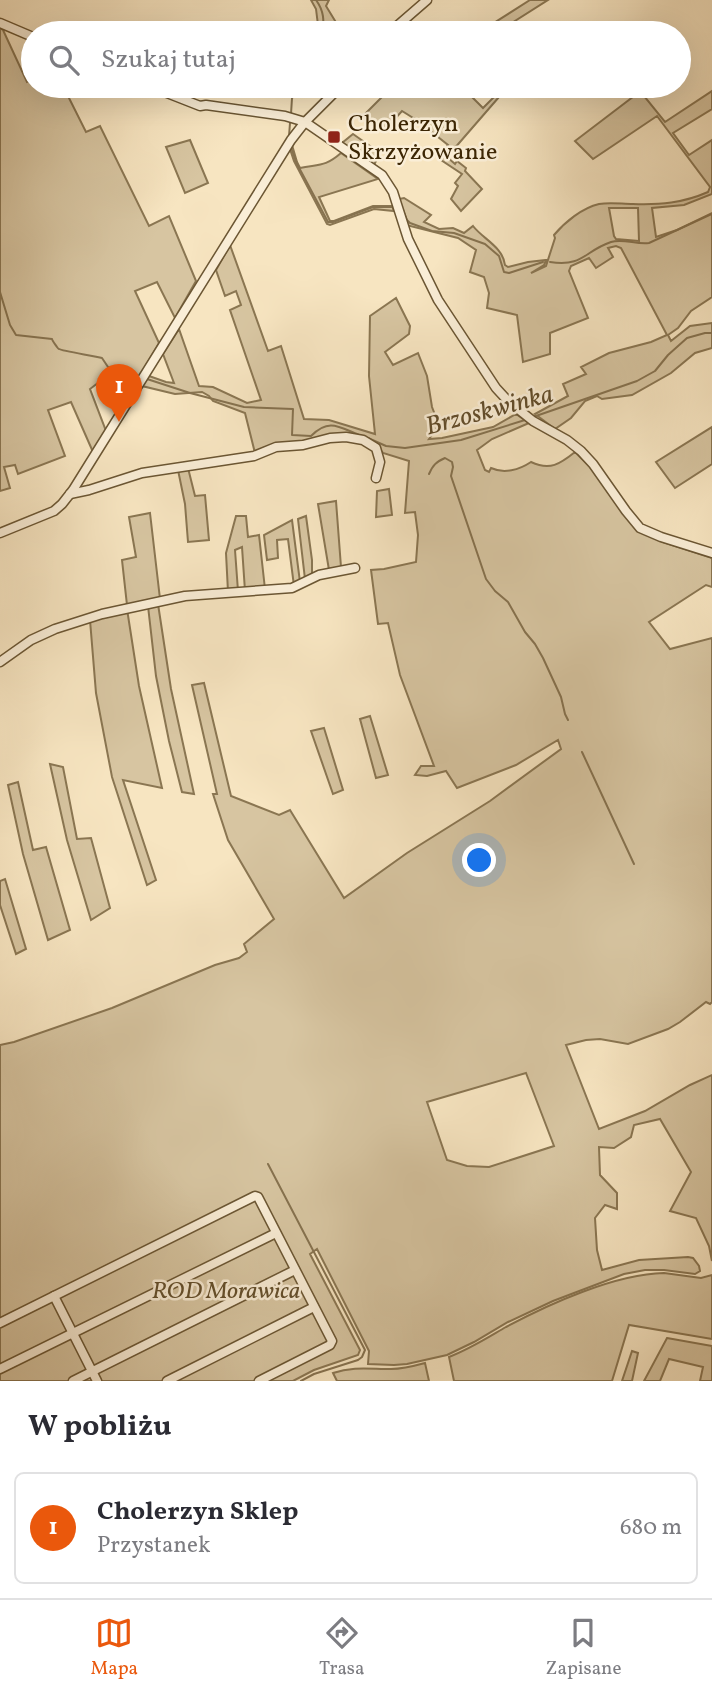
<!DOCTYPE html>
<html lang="pl">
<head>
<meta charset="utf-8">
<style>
  body { margin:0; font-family:Vollkorn,serif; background:#f2f2f3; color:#2b2b33 }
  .you { position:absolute; left:480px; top:861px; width:24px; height:24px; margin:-18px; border:5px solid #fff; border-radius:50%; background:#1a73e8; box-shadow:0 0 0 10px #1a73e833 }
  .badge { display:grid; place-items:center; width:46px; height:46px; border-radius:50%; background:#ea580c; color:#fff; font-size:23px; font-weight:700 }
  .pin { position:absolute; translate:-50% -58px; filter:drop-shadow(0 2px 4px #0008) }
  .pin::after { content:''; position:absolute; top:37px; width:24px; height:21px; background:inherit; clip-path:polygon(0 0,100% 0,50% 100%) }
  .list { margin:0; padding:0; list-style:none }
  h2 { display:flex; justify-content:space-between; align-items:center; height:91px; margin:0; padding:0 28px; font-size:30px }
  h2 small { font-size:23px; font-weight:400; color:#7c7c81 }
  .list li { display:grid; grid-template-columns:46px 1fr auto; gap:21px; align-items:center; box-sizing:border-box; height:112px; margin:0 14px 14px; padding:0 14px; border:2px solid #e1e1e2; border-radius:10px }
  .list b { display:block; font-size:26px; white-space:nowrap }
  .list p { margin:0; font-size:23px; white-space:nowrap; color:#7c7c81 }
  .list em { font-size:23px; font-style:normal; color:#7c7c81 }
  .icon { flex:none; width:38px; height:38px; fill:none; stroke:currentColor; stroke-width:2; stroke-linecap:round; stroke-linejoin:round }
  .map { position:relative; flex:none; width:712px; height:1381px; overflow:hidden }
  .search { position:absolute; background:#fff; box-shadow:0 7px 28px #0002; left:21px; right:21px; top:21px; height:77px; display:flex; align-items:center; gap:18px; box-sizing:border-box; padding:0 24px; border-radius:38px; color:#7c7c81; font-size:26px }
  .sheet { height:217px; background:#fff }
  nav { display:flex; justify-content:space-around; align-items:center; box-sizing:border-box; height:98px; border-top:2px solid #e1e1e2; background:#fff; font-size:19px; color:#7c7c81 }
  nav a { display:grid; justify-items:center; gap:4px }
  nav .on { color:#ea580c }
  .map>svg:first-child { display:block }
  .green { fill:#d7c5a1; stroke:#8a7652; stroke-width:2; fill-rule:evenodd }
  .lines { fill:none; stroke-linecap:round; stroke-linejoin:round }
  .stream { stroke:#86724f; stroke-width:2 }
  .minor-casing { stroke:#6b5633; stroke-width:11 }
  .minor { stroke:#faeed7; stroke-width:8 }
  .poi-dot { fill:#8f2418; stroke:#faeed7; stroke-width:2.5 }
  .labels { text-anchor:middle; stroke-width:5; stroke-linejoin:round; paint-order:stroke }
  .poi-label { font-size:24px; fill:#3c2604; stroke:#faeed7; text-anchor:start }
  .park-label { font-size:24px; font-style:italic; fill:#634e2b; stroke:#faeed7 }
  .water-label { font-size:26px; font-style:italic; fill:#614c2a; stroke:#faeed7 }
</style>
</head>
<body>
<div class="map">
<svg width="712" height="1381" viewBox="0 0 712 1381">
  <rect width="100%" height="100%" fill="#f7e5c1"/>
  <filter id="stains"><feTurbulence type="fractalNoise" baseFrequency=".00286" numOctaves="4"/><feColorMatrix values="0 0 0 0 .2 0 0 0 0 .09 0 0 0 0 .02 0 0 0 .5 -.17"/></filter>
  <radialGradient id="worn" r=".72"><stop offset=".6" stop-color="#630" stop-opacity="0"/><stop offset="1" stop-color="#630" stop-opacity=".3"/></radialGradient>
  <g class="green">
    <path d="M311,0H329L326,6L337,24L333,33H319L316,9Z"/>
    <path d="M530,0H548L496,33H478Z"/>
    <path d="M0,28L3,30L27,82L33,79V86H63L86,132L100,126L149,226L169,216L196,281L175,318L157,282L135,291L159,343L124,403L103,379L90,389L106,431L93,452L71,402L48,410L65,456L18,474L15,465L4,467L10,488L0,491Z"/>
    <path d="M372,86H379L385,93L393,86H421L427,92L434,86H461L483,108L494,97L485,86H487L499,97L447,157L455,164L457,161L466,168L465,171L482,189L461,211L451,199L458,186L455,183L462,174L441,160L433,151L435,148L442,153L448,145L418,121L402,111L384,131L364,115L382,97Z"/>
    <path d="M633,86H636L665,122L712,91V109L673,133L689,155L712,140V194L684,205L652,208L656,237L677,230L712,213V297L691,311L678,328L668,335L671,341L690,326L712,323V348L695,353L671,373L632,395L602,399L597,396L585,401L571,418L555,429L535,414L568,396L563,384L586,374L581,367L609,353L651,342L667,335L621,248L616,246L608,248L613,257L596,268L589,258L571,266L569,271L588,318L550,333V354L523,362L517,315L487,308L489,293L484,277L470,272L476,250L458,238L406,225L399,199L404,198L431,215L424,222L439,229L453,228L464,233L473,226C483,239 503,247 505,265L508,267L528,262L546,260L544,265L531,273L546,266L555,238L554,235C565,222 582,208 599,204C610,202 622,204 633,204C660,205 683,203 708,192L710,187L657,116L593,159L575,141L638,93ZM609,208H638L639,241L616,239L614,236Z"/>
    <path d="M353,134L380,153L374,165L342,143Z"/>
    <path d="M190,140L208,183L185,193L166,147Z"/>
    <path d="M292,145L297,162L300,168C319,164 325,167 341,153L378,179L319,197L330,221H334L373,206H392L394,211L374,209L330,225L327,224L294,161L290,149Z"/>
    <path d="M230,245L268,351L281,346L304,419L329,420L375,434L369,376L370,316L396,298L410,326L409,334L385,352L393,365L418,353L427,376L432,407L439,425L429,439L442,438L493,427L516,414L529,423L492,439L477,450L485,470L489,472L491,468C504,474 519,470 531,462C550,471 560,464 575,452L594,471L641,532L663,542L712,558V587L706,585L649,622L670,649L712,638V1002L710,1004L706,1002L680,1022L668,1029L628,1044L600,1039L586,1040L566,1045L599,1129L645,1111L690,1085L712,1075V1261L709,1246L696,1218L670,1211L691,1172L660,1119L634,1125L631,1137L614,1148L599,1147L600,1175L617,1193V1209L605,1205L595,1218L597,1250L602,1270L639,1260L688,1257L693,1258L699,1266L700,1271L695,1274L664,1270H645L624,1274L553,1301L508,1322L474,1342L447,1355L407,1364L394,1365L368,1364L369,1351L317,1249L310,1254L360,1350L358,1355L314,1370L293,1381H0V1045L14,1042L112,1008L215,965L239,958L247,952L244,944L274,919L228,840L213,794H217L192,685L204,683L231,796L279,815L290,810L344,898L407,853L490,801L561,749L558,740L516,765L457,788L446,771L427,776L415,775L421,766H434L400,675L388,623L378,624L371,570L384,569L416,562L418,535L415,512L405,513L409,461L383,453L377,446L345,435L255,453L245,413L213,401L209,396L202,392L175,394L142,386L149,376L166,382L174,383L163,354L179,329L199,386L213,387L247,403L261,400L230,310L241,305L236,291L225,296L216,270ZM526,1073L554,1146L489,1167L467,1166L447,1160L427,1102Z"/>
    <path d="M712,427V464L675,488L656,462Z"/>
    <path d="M188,468L195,496L205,495L209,540L188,542L185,504L178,470Z"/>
    <path d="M389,489L392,515L376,517L377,491Z"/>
    <path d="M336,501L341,567L329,570L318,504Z"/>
    <path d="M150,513L160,599L127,605L122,560L136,557L129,517Z"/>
    <path d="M236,516H246L248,537L259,535L265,589L245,591L242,547L235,550L238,591L228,592L226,553Z"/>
    <path d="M306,516L312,560V576L305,579L298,519Z"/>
    <path d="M292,520L300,582L294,586L288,539L277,540L278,558L267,560L264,535Z"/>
    <path d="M158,604L171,689L194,794L182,792L169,741L156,676L148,606Z"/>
    <path d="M127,609L139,686L162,788L123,780L156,880L147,885L112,777L96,693L90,620Z"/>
    <path d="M370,716L388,775L376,778L360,719Z"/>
    <path d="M324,728L343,790L333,794L311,731Z"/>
    <path d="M50,764L63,767L77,839L91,838L110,908L91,920L67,840Z"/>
    <path d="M18,782L33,850L46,847L70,930L48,940L23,854L8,785Z"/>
    <path d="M5,879L26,949L16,954L0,905V881Z"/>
    <path d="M664,1273L701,1278L712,1275V1339L629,1325L612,1381H454L449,1357C470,1349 487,1338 506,1327C549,1304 615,1274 664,1273Z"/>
    <path d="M667,1338L712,1346V1381H700L703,1367L669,1359L660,1381H644Z"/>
    <path d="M632,1351L638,1353L632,1381H622Z"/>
    <path d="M425,1363L429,1381H337L333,1373C353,1366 370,1369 391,1369C402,1369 414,1366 425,1363Z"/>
  </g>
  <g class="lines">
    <g class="stream">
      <path d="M316,0C324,11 324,20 323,33"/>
      <path d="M291,114L292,98L303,86"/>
      <path d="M289,136L290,123"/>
      <path d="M291,147L296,162L328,222H333L373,207H393"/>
      <path d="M403,210L407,220L410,223L432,231L454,233L485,244L499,256L504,272L509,273L543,262"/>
      <path d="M550,262C584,267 584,251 611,242C623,238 637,245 649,243L712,214"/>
      <path d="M0,292L10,325L16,335L52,339C52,340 58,349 59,349C62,351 95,356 102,358L108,367L138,377"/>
      <path d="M147,379L190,393L244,407L293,409L292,435L311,436C330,417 340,428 362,436"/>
      <path d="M533,417L637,381L655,371L668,355L687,338L705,333H712"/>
      <path d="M368,438L386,446L405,448L461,440L525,420"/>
      <path d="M429,474C433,465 436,462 445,458L452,462L453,467L451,476L486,579L495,591L508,602L525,632L535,644L543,658L561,697L565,714L568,720"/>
      <path d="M582,752L634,864"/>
      <path d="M268,1164L365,1350L362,1357L358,1360L314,1374L301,1381"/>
    </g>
    <g class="minor-casing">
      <g id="minor">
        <path d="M0,23L33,37"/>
        <path d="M389,33L427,0"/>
        <path d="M149,86L200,106L206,105L285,116L305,122L382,175L393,192L408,239L438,300L496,388L508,401L533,421L567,440L581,451L593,464L626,511L640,528L661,537L712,553"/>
        <path d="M70,494L89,490L142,473L254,456L276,447L303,445L330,438L346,437L363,440L376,448L380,462L376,478"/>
        <path d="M0,533L54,511L62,504L73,490L291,140L305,122L341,86"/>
        <path d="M0,662L31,640L55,629L102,614L185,596L292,588L319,575L355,568"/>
        <path d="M54,1296L97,1381"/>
        <path d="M0,1323L255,1196L258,1197L332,1341L330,1345L259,1381"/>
        <path d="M0,1369L276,1233"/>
        <path d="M73,1381L295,1270"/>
        <path d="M167,1381L314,1307"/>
      </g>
    </g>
    <use href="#minor" class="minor"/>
  </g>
  <rect class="poi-dot" x="327" y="130" width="14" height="14" rx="3.5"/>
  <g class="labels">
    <g class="poi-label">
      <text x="348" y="131">Cholerzyn<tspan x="348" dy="28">Skrzyżowanie</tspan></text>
    </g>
    <g class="park-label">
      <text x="226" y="1298">ROD Morawica</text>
    </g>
    <g class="water-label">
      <text transform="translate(489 409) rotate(-15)" y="9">Brzoskwinka</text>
    </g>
  </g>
  <rect width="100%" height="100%" filter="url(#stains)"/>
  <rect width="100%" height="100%" fill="url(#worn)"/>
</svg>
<div class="you"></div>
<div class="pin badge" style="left:119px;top:422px">1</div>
<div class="search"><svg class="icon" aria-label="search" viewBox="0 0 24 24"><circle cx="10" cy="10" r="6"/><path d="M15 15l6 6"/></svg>Szukaj tutaj</div>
</div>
<section class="sheet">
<h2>W pobliżu<small></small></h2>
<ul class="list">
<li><span class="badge">1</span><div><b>Cholerzyn Sklep</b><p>Przystanek</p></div><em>680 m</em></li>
</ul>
</section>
<nav>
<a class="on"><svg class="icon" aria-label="map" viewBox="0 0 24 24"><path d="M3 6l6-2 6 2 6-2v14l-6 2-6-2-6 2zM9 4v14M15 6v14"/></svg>Mapa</a>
<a><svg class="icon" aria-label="directions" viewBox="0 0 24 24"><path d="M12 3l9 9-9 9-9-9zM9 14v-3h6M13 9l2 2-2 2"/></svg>Trasa</a>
<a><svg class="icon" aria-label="saved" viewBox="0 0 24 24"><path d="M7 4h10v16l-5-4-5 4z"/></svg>Zapisane</a>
</nav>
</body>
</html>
